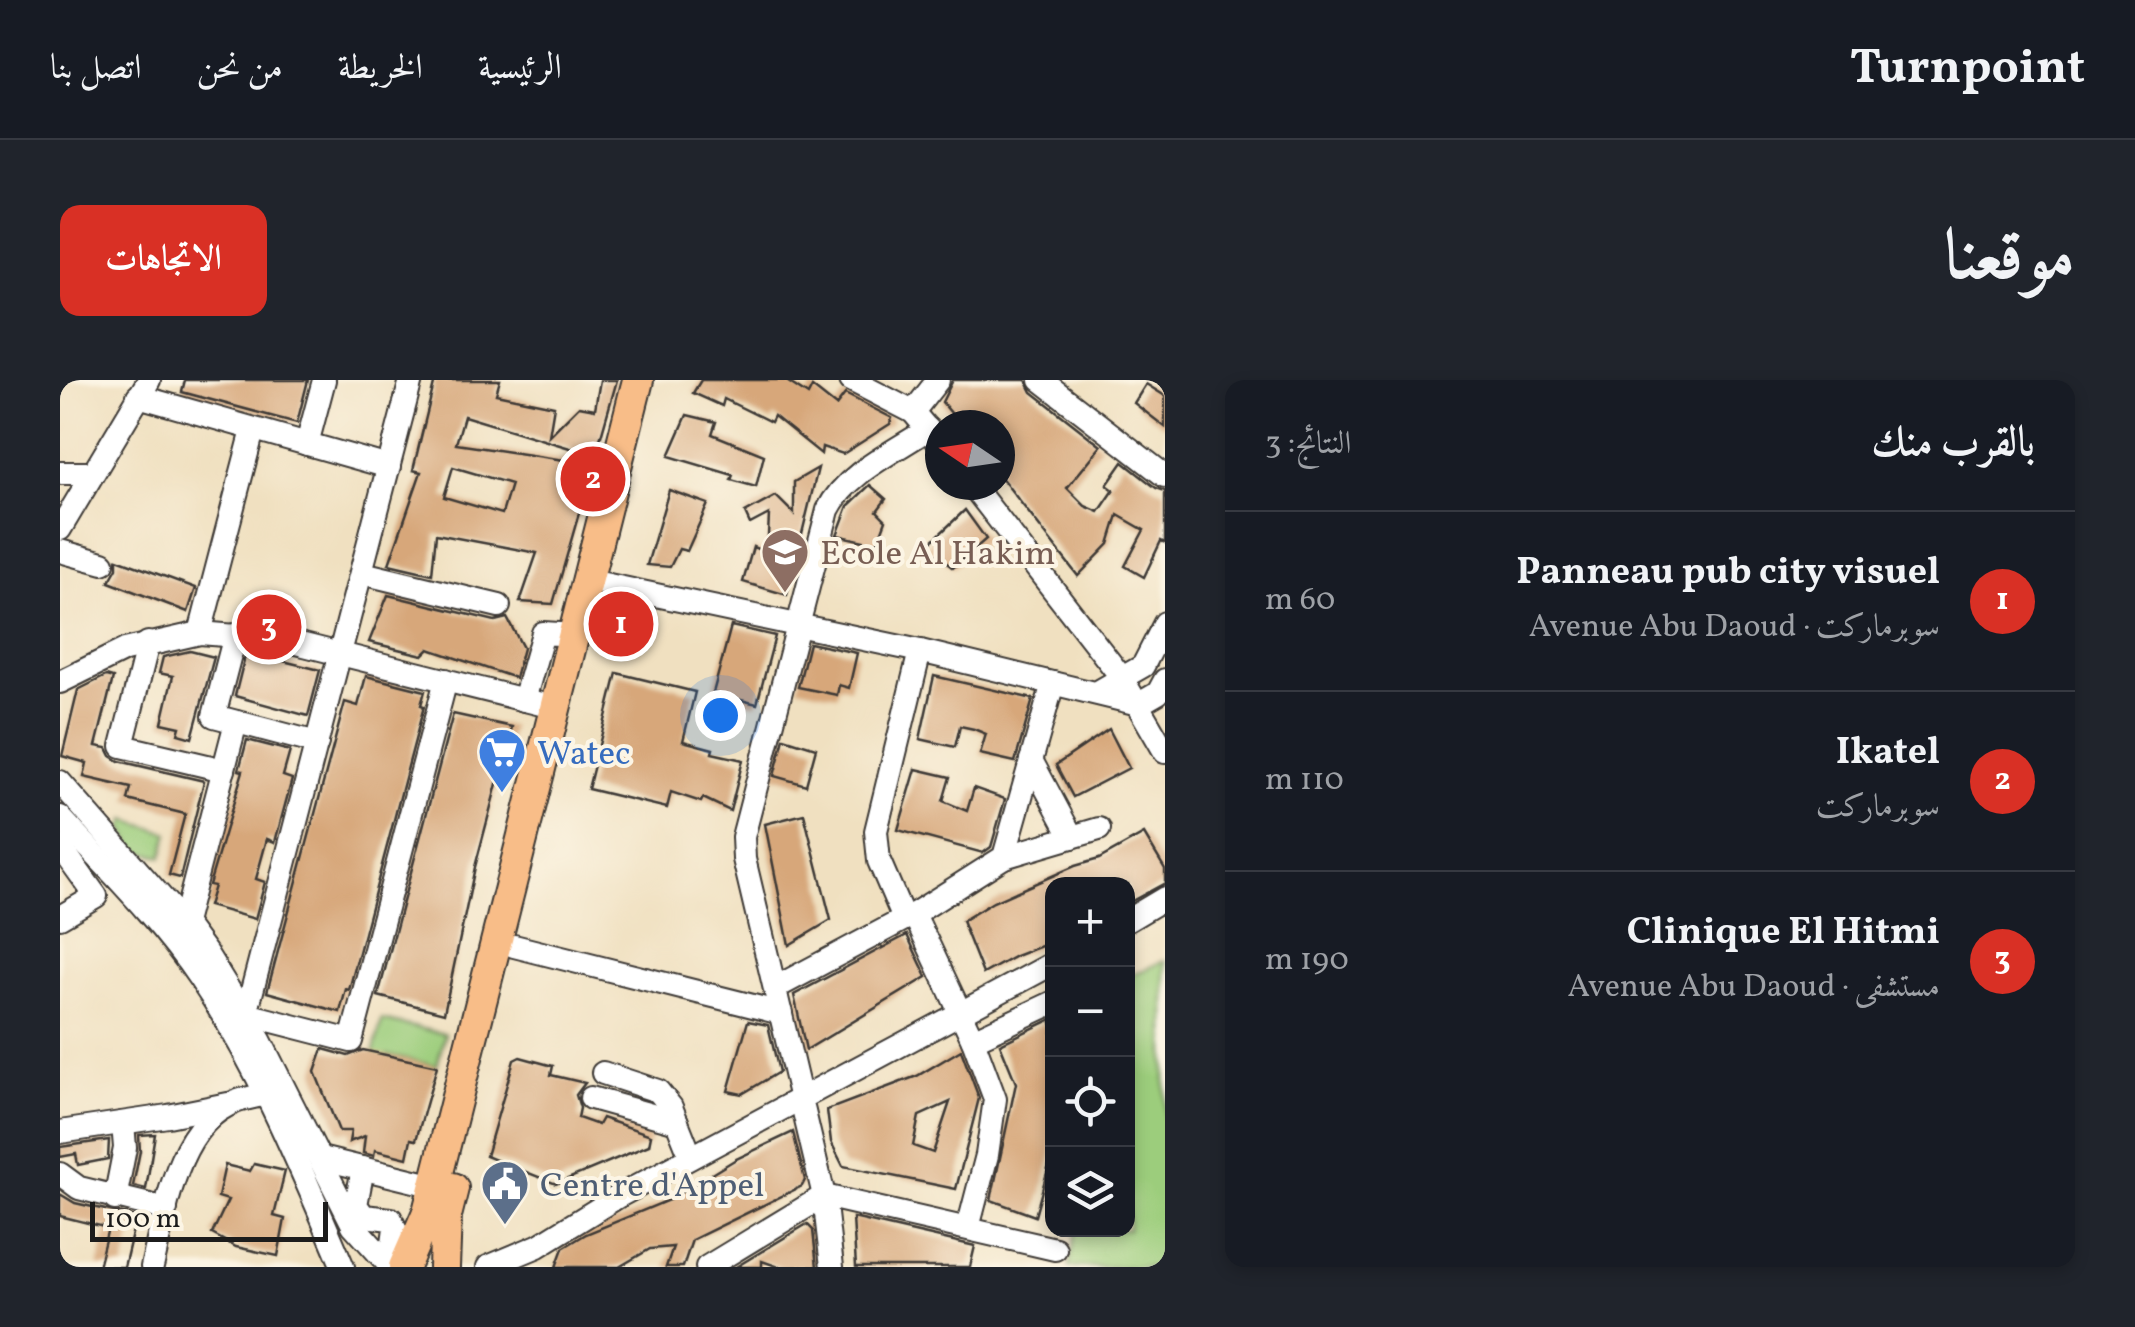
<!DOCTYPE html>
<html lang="ar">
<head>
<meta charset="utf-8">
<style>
  body { margin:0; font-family:Vollkorn,Amiri,serif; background:#20242c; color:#f1f3f6; direction:rtl }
  .controls { position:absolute; right:30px; bottom:30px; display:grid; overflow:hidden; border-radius:20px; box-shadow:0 5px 15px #0003 }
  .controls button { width:90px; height:90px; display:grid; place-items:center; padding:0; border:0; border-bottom:2px solid #363941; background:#171b24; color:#f1f3f6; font:50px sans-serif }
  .compass { position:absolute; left:865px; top:30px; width:90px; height:90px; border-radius:50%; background:#171b24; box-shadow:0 5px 15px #0003; rotate:283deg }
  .scale { position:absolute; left:30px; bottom:25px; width:238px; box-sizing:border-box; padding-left:10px; border:5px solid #1c1c1c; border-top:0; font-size:28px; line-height:35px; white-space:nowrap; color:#1c1c1c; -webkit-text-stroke:8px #fcf5e5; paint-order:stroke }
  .you { position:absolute; left:660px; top:335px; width:35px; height:35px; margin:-25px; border:8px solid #fff; border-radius:50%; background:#1a73e8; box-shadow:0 0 0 15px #1a73e833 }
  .badge { display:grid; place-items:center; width:65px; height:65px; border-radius:50%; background:#d93025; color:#fff; font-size:32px; font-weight:700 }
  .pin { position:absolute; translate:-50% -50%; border:5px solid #fff; box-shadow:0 2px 10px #0006 }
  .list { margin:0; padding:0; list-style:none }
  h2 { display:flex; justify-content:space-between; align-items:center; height:130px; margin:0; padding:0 40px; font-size:42px }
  h2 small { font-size:32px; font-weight:400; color:#9ea1a6 }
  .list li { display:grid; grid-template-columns:65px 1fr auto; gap:30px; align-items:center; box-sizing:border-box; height:180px; padding:0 40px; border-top:2px solid #363941 }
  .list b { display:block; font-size:38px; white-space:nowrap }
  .list p { margin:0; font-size:32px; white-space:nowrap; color:#9ea1a6 }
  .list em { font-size:32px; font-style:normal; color:#9ea1a6 }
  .icon { flex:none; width:55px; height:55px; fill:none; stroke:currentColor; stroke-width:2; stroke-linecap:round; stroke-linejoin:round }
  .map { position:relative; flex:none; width:1105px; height:887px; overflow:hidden; direction:ltr; border-radius:20px }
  header { display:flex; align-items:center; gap:60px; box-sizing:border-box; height:140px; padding:0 50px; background:#171b24; border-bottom:2px solid #363941 }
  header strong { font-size:48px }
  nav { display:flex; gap:55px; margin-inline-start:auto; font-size:35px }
  .intro { display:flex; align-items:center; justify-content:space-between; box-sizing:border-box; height:240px; padding:0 60px }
  h1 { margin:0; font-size:70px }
  .button { padding:25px 45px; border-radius:20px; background:#d93025; color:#fff; font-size:35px; font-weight:700 }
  main { display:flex; gap:60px; padding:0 60px }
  aside { flex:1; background:#171b24; border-radius:20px; box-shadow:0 5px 15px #0003 }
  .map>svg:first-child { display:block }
  .green { fill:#9ccd7c; stroke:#5c744c; stroke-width:2.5 }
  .building { fill:#d7a77a; fill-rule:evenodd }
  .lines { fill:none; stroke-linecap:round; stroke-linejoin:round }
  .minor-casing { stroke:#3c3935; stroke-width:26 }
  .major-casing { stroke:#3c3935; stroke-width:34 }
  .minor { stroke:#fff; stroke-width:22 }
  .major { stroke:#f8bd88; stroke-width:30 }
  .labels { text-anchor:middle; stroke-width:8; stroke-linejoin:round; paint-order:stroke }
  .education-label { font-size:35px; fill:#785e54; stroke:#fcf5e5; text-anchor:start }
  .shop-label { font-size:35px; fill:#366cbe; stroke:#fcf5e5; text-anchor:start }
  .service-label { font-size:35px; fill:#4e5e75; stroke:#fcf5e5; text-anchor:start }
</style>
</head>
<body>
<header>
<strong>Turnpoint</strong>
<nav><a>الرئيسية</a><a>الخريطة</a><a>من نحن</a><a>اتصل بنا</a></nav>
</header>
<div class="intro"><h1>موقعنا</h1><a class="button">الاتجاهات</a></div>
<main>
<aside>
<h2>بالقرب منك<small>النتائج: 3</small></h2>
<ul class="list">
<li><span class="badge">1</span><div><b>Panneau pub city visuel</b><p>سوبرماركت · Avenue Abu Daoud</p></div><em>60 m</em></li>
<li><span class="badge">2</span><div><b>Ikatel</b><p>سوبرماركت</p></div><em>110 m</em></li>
<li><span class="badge">3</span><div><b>Clinique El Hitmi</b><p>مستشفى · Avenue Abu Daoud</p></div><em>190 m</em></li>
</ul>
</aside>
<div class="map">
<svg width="1105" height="887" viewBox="0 0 1105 887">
  <rect width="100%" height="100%" fill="#fcf5e5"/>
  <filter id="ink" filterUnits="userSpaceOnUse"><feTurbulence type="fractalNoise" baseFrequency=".01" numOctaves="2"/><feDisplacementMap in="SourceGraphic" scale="20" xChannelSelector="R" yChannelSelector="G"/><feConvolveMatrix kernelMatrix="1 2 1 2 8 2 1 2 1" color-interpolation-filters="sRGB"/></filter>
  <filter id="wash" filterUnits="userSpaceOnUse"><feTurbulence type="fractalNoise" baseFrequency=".0048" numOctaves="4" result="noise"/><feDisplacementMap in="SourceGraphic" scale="40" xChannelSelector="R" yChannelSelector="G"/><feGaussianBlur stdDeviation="2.25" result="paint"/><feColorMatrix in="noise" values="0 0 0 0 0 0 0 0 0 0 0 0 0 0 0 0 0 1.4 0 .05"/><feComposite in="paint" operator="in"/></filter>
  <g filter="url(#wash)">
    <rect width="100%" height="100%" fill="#f0e0c0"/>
    <g class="green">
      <path d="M66,440L109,453L102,477L75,470L63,448Z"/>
      <path d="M1105,580V887H1009L1016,850L1068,849V597Z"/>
      <path d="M322,640L385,654L377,686L328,675L322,700L307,697Z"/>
    </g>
    <g id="blocks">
      <g class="building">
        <path d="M125,0H248L237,43L122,12Z"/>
        <path d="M375,0H440L436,14L494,26L489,56L519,26L535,29L540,0H557L493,224L460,222L477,173L376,154L372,194L329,184L361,92L353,90ZM404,36L513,69L511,81L396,64ZM393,87L451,104L442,134L384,117Z"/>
        <path d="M641,0H725L748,15L752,7L776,26L785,14L832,38L830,44L783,74L762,67L761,74L714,36L711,42L664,19L662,26L633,13Z"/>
        <path d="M893,0H966L972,12L1041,66L1007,108L1025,126L1039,132L1054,110L1047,105L1063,82L1096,108L1105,111V163L1101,161L1084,197L1065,186L1084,150L1058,135L1049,164L1018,196L940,96V45H901L882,22Z"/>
        <path d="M1086,4L1105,16V47L1074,23Z"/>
        <path d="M627,35L656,42L652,54L704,75L696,107L671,100L673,95L609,76Z"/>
        <path d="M758,88L727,215L683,202L693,167L705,172L708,156L709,134L690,144L685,133L716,116L734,134V102Z"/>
        <path d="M810,105L826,119L817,131L826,140L817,164L777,155L788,126Z"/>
        <path d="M609,110L648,124L627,171L619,169L610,187L587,185Z"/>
        <path d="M905,130L926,159L893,188L866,167Z"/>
        <path d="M57,179L136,208L128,232L49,202L57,188Z"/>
        <path d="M328,215L435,241L447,238L463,268L455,298L369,269L363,275L309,262Z"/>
        <path d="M671,246L715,256L697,324L653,313Z"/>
        <path d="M749,263L797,273L789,308L779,305L777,315L738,307Z"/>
        <path d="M130,271L154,277L132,358L118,354L120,347L102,343L113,296L99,293L103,277Z"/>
        <path d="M186,272L260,290L248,336L175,316Z"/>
        <path d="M557,293L635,312L623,361L653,369L652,373L683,380L670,431L643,418L641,422L611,412L607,428L528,409Z"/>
        <path d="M46,296L53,298L36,366L47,368L51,376L59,381L144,401L120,498L109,495L125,434L68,420L71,408L24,397L27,383L2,376L18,310Z"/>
        <path d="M306,296L365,311L361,325L364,326L289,610L286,609L280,632L207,612L285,322L298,326Z"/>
        <path d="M874,296L973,319L955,382L920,374L926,354L914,349L900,346L895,367L860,359Z"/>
        <path d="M393,334L452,347L415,487L384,633L318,616Z"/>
        <path d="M1049,349L1069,388L1013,417L996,385Z"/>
        <path d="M724,358L756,368L746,405L714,396Z"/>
        <path d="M187,360L230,371L223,396L232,399L215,462L207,459L196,499L205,502L195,539L148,526L154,506L149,505L183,391L179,390Z"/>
        <path d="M856,389L890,397L883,421L907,431L914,408L945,419L931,467L923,473L838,450Z"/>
        <path d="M744,434L771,540L729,565L705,444Z"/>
        <path d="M1084,454L1105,489V503L1068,523V504H992V562L956,576L923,594L902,541L933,522L1015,486L1039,479Z"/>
        <path d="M847,555L867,597L746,670L734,615Z"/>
        <path d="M992,639V774L975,836L931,820L956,703L940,664Z"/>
        <path d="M688,641L708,645L719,692L682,714L668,711Z"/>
        <path d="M263,669L288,676L303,670L377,686L356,760L351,759L347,778L315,770L314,776L303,773L305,756L289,762L291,751H279L255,692Z"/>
        <path d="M901,670L919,718L896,809L783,786L771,762L767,730L857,696ZM890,722L873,773L853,766L859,736Z"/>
        <path d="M460,677L493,686L491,695L525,703L516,715L520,728L518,738L538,745L542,738L591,755L589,765L496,804L426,776L454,680Z"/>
        <path d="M733,752L745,800L742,806L632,860L623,887H606L613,867L590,869L559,887H496L503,868L526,854L609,820L676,779Z"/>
        <path d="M95,754L86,809L73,806L80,771L79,755Z"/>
        <path d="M49,760L48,779L18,785L16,774L0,777V767Z"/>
        <path d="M194,784L225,791L214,836L225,839L218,876L176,867L152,854L168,820L158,817L165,785L190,791Z"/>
        <path d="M0,814L15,823L76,837L64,887H38L48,848L0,836Z"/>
        <path d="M793,838L915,866L910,887H796Z"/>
        <path d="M747,844L753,850L757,887H719L702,881V887H676Z"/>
      </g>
    </g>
  </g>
  <g filter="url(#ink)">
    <use href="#blocks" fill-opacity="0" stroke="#3c3935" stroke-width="2.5"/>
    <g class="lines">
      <g class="minor-casing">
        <g id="minor">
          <path d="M351,0L186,634L291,661L386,300"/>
          <path d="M791,0L853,32L880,64"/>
          <path d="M981,0L1105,96"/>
          <path d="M78,16L329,87"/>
          <path d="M853,32L878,0"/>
          <path d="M247,64L264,0"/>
          <path d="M0,93H30"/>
          <path d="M912,105L1062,298L1036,313"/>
          <path d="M0,149L89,0"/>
          <path d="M0,171L43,183"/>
          <path d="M302,193L439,226"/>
          <path d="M544,204L860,271L1079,324L1098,313L1105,300"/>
          <path d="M1105,243L1083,286L1062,298L1105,372"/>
          <path d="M140,253L193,50"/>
          <path d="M175,255L154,336L257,363"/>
          <path d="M88,263L62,366L164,390"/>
          <path d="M0,302L65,270L140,253L224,260L497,328"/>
          <path d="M464,320L483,253L515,255"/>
          <path d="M971,380L1012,457"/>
          <path d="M0,402L124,543L146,573L200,660L293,845L331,887"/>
          <path d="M0,437C48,489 100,540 140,599C200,688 241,789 283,887"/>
          <path d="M0,466L36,516L0,537"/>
          <path d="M944,477L1039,449"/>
          <path d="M854,534L913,660L935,719L927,775L908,848"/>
          <path d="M844,539L819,481L816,451L860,271"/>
          <path d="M1068,540L1105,518"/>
          <path d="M124,543L176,342"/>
          <path d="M454,566L721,633"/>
          <path d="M715,608L854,534L944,477L993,303"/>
          <path d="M913,660L992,623"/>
          <path d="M543,693L598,711L611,727L631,777"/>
          <path d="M531,718L617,742"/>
          <path d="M0,752L108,736L168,724"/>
          <path d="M260,778L375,806"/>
          <path d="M303,788L296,825L304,836L331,839L335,848L330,886"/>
          <path d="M0,794L19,808L106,829"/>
          <path d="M55,819L65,768L63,743"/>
          <path d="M92,887C105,834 116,744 175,722C185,718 196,717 206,714"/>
          <path d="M428,887L478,866L559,816L992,584"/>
          <path d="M647,887L764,816L995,869"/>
          <path d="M772,887L764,816L684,479L683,457L768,130C786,93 834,72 868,49"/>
        </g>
      </g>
      <g class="major-casing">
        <g id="major">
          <path d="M344,887L368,832L578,0"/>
          <path d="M384,887L386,836L393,808"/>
        </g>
      </g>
      <use href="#minor" class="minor"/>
      <use href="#major" class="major"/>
    </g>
  </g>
  <defs>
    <g id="school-pin" transform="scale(2.5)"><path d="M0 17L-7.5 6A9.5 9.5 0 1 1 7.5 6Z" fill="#8d6e63" stroke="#fcf5e5"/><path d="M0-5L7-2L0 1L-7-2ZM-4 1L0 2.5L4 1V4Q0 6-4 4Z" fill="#fff"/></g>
    <g id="supermarket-pin" transform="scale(2.5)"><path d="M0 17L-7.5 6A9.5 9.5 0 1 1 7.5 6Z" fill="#3f7fe0" stroke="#fcf5e5"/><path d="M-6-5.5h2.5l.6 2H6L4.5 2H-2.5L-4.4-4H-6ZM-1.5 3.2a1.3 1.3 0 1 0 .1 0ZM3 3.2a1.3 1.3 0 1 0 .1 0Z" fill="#fff"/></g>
    <g id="civic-pin" transform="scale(2.5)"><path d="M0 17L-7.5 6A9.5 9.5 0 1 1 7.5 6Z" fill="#5c6f8a" stroke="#fcf5e5"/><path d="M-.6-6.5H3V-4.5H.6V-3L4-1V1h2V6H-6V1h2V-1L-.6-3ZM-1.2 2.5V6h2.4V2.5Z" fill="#fff"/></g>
  </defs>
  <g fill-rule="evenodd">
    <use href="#school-pin" x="725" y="172"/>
    <use href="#supermarket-pin" x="442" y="372"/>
    <use href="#civic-pin" x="445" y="804"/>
  </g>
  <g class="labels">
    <g class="education-label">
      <text x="760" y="184">Ecole Al Hakim</text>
    </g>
    <g class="shop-label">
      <text x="477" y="384">Watec</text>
    </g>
    <g class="service-label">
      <text x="480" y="816">Centre d'Appel</text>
    </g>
  </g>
</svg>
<div class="controls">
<button>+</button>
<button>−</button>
<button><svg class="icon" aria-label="locate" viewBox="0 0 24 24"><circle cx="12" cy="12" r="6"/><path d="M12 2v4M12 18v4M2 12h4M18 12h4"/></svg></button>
<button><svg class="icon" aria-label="layers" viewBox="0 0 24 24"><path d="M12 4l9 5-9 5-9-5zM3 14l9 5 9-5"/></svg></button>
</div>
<svg class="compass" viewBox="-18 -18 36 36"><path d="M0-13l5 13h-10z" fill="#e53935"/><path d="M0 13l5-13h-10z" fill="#9ea1a6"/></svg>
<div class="scale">100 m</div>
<div class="you"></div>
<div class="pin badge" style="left:561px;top:244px">1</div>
<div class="pin badge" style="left:533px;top:99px">2</div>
<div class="pin badge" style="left:209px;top:247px">3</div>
</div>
</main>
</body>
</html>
